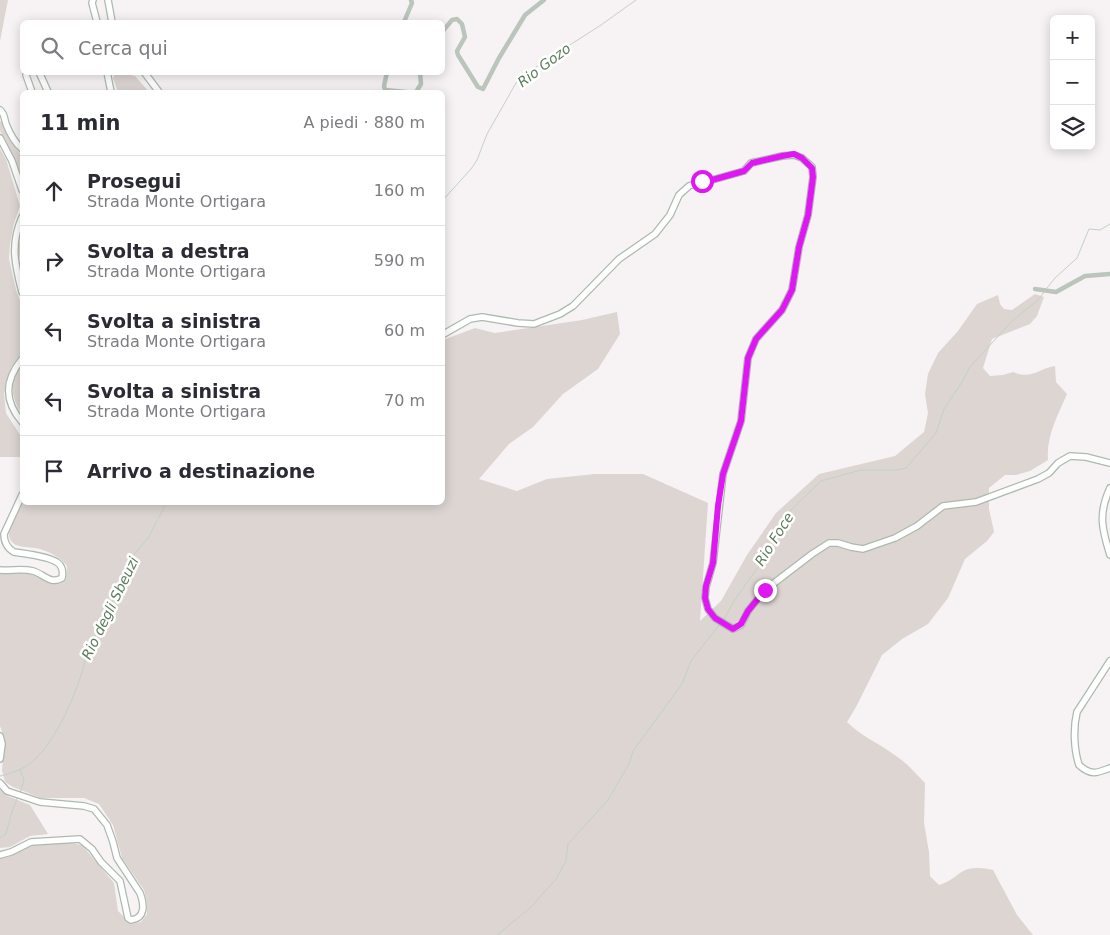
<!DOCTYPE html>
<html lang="it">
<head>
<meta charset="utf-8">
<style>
  body { margin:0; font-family:"DejaVu Sans",sans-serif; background:#f7f7f7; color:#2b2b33 }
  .controls { position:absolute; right:15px; top:15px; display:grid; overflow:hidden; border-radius:8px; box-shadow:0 2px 12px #0003 }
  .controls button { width:45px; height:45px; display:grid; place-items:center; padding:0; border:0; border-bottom:1px solid #e1e1e2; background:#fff; color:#2b2b33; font:25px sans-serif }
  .stop { position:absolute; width:15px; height:15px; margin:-11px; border:4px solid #df17f2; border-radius:50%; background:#fff }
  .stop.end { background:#df17f2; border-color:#fff; box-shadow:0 1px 5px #0008 }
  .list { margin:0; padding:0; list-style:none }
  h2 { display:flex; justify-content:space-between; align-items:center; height:65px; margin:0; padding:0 20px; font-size:21px }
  h2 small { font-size:16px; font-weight:400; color:#7c7c81 }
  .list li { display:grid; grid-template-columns:32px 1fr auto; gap:15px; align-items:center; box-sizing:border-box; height:70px; padding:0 20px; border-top:1px solid #e1e1e2 }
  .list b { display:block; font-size:19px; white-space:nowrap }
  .list p { margin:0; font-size:16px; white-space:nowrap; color:#7c7c81 }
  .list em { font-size:16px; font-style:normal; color:#7c7c81 }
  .icon { flex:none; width:28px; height:28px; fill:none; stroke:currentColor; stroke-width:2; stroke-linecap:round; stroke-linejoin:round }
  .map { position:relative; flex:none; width:1110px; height:935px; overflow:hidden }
  .search { position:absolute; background:#fff; box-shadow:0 2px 12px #0003; left:20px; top:20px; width:425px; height:55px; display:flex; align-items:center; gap:12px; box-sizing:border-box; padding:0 18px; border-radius:8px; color:#7c7c81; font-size:19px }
  .panel { position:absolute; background:#fff; box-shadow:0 2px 12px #0003; left:20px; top:90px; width:425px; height:415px; border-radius:8px }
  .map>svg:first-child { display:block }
  .green { fill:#dcd5d2 }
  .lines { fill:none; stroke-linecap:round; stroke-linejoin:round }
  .stream { stroke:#c2d2c2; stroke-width:1 }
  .secondary-casing { stroke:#acbaae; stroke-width:8 }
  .street { stroke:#bac5bb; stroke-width:4.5 }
  .secondary { stroke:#fff; stroke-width:5.5 }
  .route { stroke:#df17f2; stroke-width:6 }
  .labels { text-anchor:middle; stroke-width:5; stroke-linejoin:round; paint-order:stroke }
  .water-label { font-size:14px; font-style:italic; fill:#5b7c5a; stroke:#fff }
</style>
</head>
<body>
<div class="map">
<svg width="1110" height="935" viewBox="0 0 1110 935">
  <rect width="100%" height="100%" fill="#f7f3f4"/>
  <g class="green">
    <path d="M0,0H8L0,41Z"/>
    <path d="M116,72L135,76L149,92H118L113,78Z"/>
    <path d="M0,121L3,123C6,136 13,146 22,156V178L5,139L0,131Z"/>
    <path d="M0,149L6,159L20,206L14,223L10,244L9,259L16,290L22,306V352L11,368L4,393L6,413L22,438V457H0Z"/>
    <path d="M22,227V268L18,249Z"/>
    <path d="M1035,294L1044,297L1037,316L1030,324L992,339L983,368L990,376L1003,375L1013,372C1032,380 1037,369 1055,366L1056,382L1067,394C1058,415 1046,436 1048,460L1030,471L1016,475H1005L989,488V509L994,532L987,541L965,559L948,598L928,624L902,639L882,655L856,707L847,722C862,737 879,743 896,756C907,763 916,774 925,783L924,823L929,852L930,876L939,885C953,881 958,872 968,869C976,867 985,868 993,870L1017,915L1033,935H0V858C12,858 19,850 29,846C41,842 70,842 82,845L114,883L118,911L132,924L141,922L147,914V903L144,890L122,858L113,825L99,804L84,798H41L13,787L5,782L2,770L5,739L0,726V574C9,573 19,571 28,573C39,575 47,583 59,584L66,580L67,566C59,557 52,553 40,549C28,546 8,550 9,532L22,502H442L443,340L475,328L495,333L582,320L617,312L620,334L598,369L563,394L533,427L509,444L479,479L517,491L547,479L595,474H643L708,503L700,621L721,601L747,555L776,513L819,474L895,456L924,432L928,413L925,394L928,374L938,353L958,331L977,304L998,295L1000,304L1004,309L1012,310Z"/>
    <path d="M22,363V415C11,398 8,380 22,363Z"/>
    <path d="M0,789L8,796L30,805L48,834L30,836L10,847L0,848Z"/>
  </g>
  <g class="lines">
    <g class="stream">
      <path d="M442,201L471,169L477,160L487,134L516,83L540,64L601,25L636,0"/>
      <path d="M1047,288L1055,278L1077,258L1089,229L1100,230L1110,224"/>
      <path d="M723,621L734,601L761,563L791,510L821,481L861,470H896L906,468L936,433L944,409L962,382L970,367L1013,320L1037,301L1045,291"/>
      <path d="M0,776C12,773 25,769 34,760C57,739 74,698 83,669C87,655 87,642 99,632L132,557L148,538L167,502"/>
      <path d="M20,793L24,780L20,770"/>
      <path d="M0,838L6,834L11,815L18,796"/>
      <path d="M497,935L530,908L556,879L566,861L568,844L608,800L630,762L633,751L682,684L691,661L720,624"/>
    </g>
    <g class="secondary-casing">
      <g id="secondary">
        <path d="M93,0L92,3L97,22"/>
        <path d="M108,0L112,22"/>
        <path d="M28,72L26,75L32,92"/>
        <path d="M39,72L48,92"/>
        <path d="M107,72L111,92"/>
        <path d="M144,72L159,92"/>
        <path d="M0,110C5,114 4,118 6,124C10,134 15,143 22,149"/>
        <path d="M0,138L12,161L22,190"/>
        <path d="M22,217C10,244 15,265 22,292"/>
        <path d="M442,335L470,319L482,317L518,323L534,324L560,314L573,306L619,259L655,234L670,215L679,195L689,186L702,181L712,180L744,171L751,163L782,156L794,155L802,158L812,167L813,177L808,215L799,247L792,290L782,310L756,339L748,358L741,421L723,474L713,563L706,587L705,598L708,609L715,618L733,629L741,625L748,611L765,590L812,554L829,543H838L851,547L863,549L895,538L917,526L943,506L976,502L1038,479L1049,473L1058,463L1070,456L1086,457L1110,463"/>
        <path d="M22,359C4,381 4,401 22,422"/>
        <path d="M1110,488C1098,514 1102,529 1110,555"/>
        <path d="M0,570C11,571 22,568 33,571C44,574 50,585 62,578C63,573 63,567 58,563C49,556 25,554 14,552C7,548 4,542 4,534L22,495"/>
        <path d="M1110,661L1077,712C1073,728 1074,750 1079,765C1091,776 1097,773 1110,768"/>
        <path d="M0,736L2,744L0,759"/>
        <path d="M0,783L7,791L40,802L84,806L94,809L107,825L113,842L117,858L140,893C144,904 146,918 131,920L128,918L120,881L101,862L92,849L80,839L31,842L11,852L0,855"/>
      </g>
    </g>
    <g class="street">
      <path d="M404,22L412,3L411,0"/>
      <path d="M442,32L452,20L457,19L462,24L465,37L457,51L458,55L478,87L483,89L499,58L525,15L544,0"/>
      <path d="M387,72L384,86L385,90L407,92"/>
      <path d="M416,92L421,84L420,72"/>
      <path d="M1035,289L1056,292L1085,276L1110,274"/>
    </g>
    <use href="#secondary" class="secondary"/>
  </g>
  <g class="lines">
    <path class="route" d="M702,181L712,180L744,171L752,163L782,156L794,154L802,158L812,168L813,177L808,215L799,247L792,290L782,310L756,339L748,358L741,421L723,474L718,506L713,563L706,586L705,598L708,609L715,618L733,629L741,624L748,611L765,590"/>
  </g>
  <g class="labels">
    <g class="water-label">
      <text transform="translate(544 65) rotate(-37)" y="5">Rio Gozo</text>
      <text transform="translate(774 539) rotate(-58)" y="5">Rio Foce</text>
      <text transform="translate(110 608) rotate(-64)" y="5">Rio degli Sbeuzi</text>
    </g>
  </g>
</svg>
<div class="controls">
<button>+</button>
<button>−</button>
<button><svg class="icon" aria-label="layers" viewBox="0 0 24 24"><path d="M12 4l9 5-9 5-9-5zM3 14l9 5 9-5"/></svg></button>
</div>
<div class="stop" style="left:702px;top:181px"></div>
<div class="stop end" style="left:765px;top:590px"></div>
<div class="search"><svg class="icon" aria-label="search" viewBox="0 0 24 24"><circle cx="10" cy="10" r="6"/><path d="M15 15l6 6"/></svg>Cerca qui</div>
<section class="panel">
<h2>11 min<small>A piedi · 880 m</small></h2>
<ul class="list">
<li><svg class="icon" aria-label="ahead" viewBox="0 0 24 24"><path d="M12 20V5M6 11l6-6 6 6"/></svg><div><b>Prosegui</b><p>Strada Monte Ortigara</p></div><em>160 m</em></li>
<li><svg class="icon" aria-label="right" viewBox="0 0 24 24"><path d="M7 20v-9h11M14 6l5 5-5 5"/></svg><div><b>Svolta a destra</b><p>Strada Monte Ortigara</p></div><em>590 m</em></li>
<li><svg class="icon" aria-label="left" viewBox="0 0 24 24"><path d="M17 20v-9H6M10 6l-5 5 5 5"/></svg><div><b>Svolta a sinistra</b><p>Strada Monte Ortigara</p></div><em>60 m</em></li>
<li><svg class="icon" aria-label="left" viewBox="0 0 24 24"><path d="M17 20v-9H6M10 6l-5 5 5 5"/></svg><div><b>Svolta a sinistra</b><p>Strada Monte Ortigara</p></div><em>70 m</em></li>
<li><svg class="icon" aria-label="arrive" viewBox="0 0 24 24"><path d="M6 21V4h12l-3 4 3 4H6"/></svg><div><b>Arrivo a destinazione</b></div></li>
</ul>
</section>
</div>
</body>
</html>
